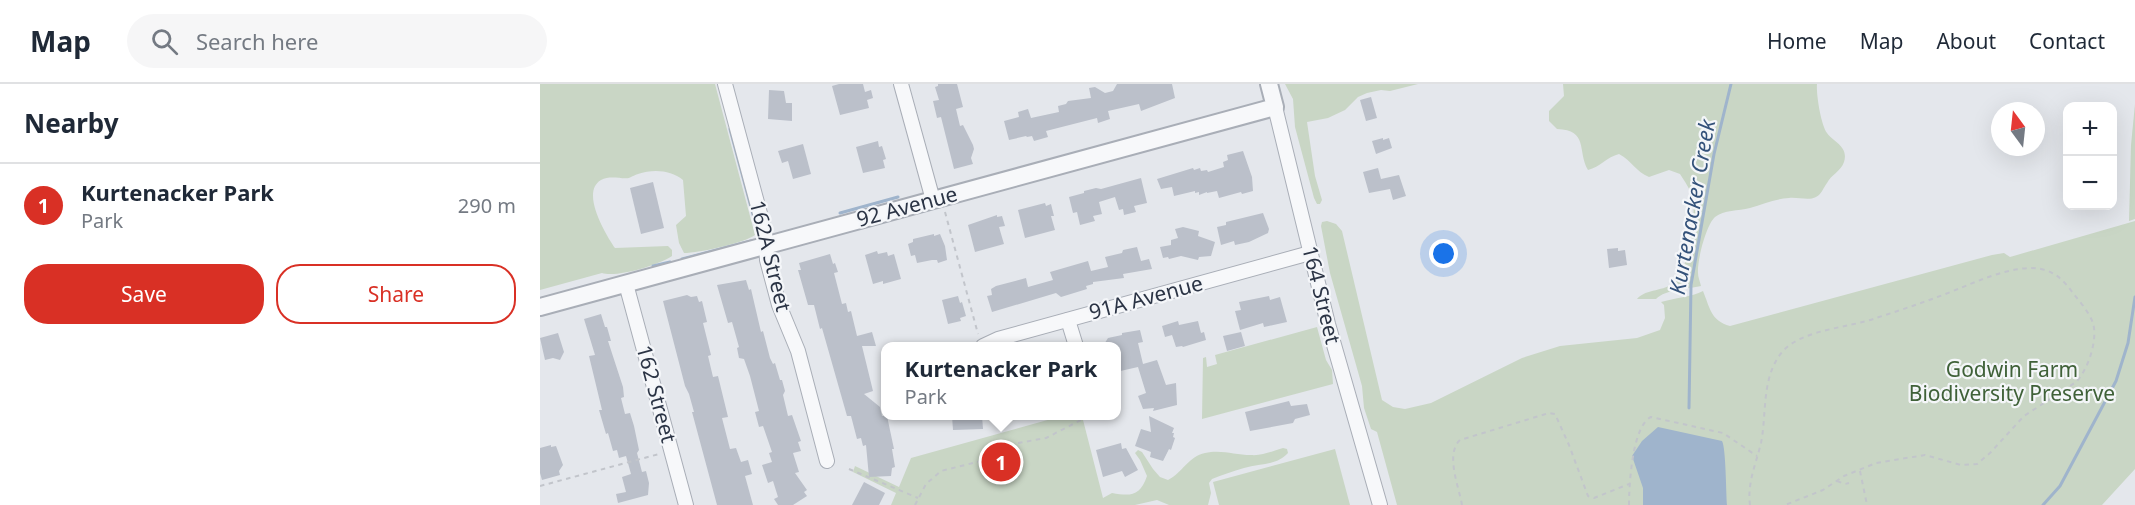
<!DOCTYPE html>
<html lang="en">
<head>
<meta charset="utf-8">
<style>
  body { margin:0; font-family:"Noto Sans",sans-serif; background:#f6f6f7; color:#1f2937 }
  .controls { position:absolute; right:18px; top:18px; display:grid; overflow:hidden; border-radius:12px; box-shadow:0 6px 24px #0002 }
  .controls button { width:54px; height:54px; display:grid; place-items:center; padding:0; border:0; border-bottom:2px solid #e0e1e3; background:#fff; color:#1f2937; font:30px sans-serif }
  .compass { position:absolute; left:1451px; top:18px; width:54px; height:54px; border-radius:50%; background:#fff; box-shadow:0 6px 24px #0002; rotate:345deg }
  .you { position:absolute; left:904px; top:170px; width:21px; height:21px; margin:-15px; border:4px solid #fff; border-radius:50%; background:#1a73e8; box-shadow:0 0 0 9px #1a73e833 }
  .badge { display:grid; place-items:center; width:39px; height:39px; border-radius:50%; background:#d93025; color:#fff; font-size:20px; font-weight:700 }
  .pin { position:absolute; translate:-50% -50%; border:3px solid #fff; box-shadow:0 2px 6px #0006 }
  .popup { position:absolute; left:341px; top:258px; width:240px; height:78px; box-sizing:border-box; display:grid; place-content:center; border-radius:12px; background:#fff; filter:drop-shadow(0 2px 4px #0005); font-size:20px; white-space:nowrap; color:#747a83 }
  .popup b { font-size:22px; color:#1f2937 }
  .popup::after { content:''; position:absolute; left:50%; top:100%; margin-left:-12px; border:12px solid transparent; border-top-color:#fff }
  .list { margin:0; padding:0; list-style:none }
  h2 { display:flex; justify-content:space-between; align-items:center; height:78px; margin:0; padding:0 24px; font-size:26px }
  h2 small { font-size:20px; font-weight:400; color:#747a83 }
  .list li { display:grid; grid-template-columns:39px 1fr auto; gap:18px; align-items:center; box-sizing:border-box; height:84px; padding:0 24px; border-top:2px solid #e0e1e3 }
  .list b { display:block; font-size:22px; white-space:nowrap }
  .list p { margin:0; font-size:20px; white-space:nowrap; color:#747a83 }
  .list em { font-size:20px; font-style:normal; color:#747a83 }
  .actions { display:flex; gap:12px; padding:18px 24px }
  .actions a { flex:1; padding:14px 0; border:2px solid #d93025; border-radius:24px; text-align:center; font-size:21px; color:#d93025 }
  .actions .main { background:#d93025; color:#fff }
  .icon { flex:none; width:33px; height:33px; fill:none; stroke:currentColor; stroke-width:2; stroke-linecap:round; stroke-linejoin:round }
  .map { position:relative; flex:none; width:1595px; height:421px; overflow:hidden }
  header { display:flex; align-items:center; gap:36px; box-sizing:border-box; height:84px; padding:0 30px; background:#fff; border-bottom:2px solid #e0e1e3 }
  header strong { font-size:28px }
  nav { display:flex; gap:33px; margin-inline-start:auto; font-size:21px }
  .search { width:420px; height:54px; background:#f6f6f7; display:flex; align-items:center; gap:15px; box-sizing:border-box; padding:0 21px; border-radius:33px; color:#747a83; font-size:22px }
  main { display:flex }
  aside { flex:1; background:#fff }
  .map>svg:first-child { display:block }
  .green { fill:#c9d6c5 }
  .water { fill:#9fb4cc }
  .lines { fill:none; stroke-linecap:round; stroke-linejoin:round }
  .stream { stroke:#9fb4cc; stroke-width:3 }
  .building { fill:#bbc0ca }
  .minor-casing { stroke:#a9aeb7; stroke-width:16 }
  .tertiary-casing { stroke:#a9aeb7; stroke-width:20 }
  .path { stroke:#c2c5cb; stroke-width:2; stroke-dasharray:4.5 4.5; stroke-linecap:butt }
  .minor { stroke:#f7f8fa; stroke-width:14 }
  .tertiary { stroke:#f7f8fa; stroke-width:16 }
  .labels { text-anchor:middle; stroke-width:4.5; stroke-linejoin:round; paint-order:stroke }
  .street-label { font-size:21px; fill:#2b3445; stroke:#f4f6f9 }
  .park-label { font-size:21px; fill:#3f6138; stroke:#f4f6f9 }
  .water-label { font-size:22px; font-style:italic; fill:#34527a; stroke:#f4f6f9 }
</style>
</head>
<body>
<header>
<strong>Map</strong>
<div class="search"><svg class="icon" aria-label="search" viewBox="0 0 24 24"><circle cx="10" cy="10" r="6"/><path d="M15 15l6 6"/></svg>Search here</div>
<nav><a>Home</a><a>Map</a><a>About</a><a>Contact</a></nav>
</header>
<main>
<aside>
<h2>Nearby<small></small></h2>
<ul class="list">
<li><span class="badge">1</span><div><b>Kurtenacker Park</b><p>Park</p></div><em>290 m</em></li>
</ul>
<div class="actions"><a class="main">Save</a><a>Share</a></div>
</aside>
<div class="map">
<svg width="1595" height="421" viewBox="0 0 1595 421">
  <rect width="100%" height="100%" fill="#e4e7ec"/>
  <g class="green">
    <path d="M0,0H175L215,151C204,159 159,169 144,169L139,159L136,141L146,132L143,96C131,86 113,85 98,90C97,90 91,93 89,94C80,95 70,91 61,96C40,108 66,151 75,164L128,162L132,166V172C119,181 76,194 62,189L0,206Z"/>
    <path d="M745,0H878L850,7L841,6L827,9L818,13L805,26L788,34L767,38L775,92L782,116L780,120H777L774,114L755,43L753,15Z"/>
    <path d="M1023,0H1277C1276,10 1281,41 1287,49C1293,58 1309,62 1304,78C1301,87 1291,91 1287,99C1283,104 1282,110 1276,113C1269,117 1258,113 1249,114C1235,115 1223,120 1210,124C1198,127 1184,126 1175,133C1166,141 1157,177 1158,189C1158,193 1160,198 1161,202C1148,205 1126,205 1116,215H1097C1107,204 1124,208 1135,198C1148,186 1156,133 1153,115C1151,106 1145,98 1140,90L1129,86L1109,93C1096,88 1092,77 1079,70C1067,73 1060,83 1048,86C1037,67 1049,46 1017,45L1009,37V27L1024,12Z"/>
    <path d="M1595,20V135L1589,137L1591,61Z"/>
    <path d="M787,137L796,140L802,147L842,316L853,323L865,325L891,319L982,274L1020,262L1097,254L1120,246L1125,234L1124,221L1121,218C1134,214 1152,213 1163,207C1170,224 1171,237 1190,242L1452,171L1464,169L1470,173L1595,137V385L1562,421H857L837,348L831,345L824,324L822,302L790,189L781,142L782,138Z"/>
    <path d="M777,243L786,276L792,286L793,300L662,335L663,274L666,273L667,283L677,280L675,271Z"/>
    <path d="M522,332H542L563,414L572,409C590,412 600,413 607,392L600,376L595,369L598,366L602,368L613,385L620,393L628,396C642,389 649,372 665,369C681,365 695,371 711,371C722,372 733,367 743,364L747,365L748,369C736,382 720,379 704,384C693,387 682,391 672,395L669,399L671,409L668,421H629L617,416L595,421H351L356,409L313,388L315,382L359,403L371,374Z"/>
    <path d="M795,365L810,421H679L673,398Z"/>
  </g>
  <path class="water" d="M1118,343L1182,357C1186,364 1186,409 1187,421H1103V404L1092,372L1102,357Z"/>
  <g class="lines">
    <g class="stream">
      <path d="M190,45L217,145"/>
      <path d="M300,129L358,113"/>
      <path d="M142,175L211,157"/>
      <path d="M113,182L130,178"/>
      <path d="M1149,324L1151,201L1174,70L1191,0"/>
      <path d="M1503,421L1520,402L1576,297L1588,259L1595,213"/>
    </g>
  </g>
  <g class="building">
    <path d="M299,0H323L325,8L331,6L333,14L327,16L329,24L300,31L292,2Z"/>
    <path d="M398,0H417L423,23L416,25L420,42L423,41L433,61L434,65L431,74L433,80L414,85L401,33L397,34L393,17L399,16L395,3L398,2Z"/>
    <path d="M577,0H632L635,14L601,27L599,20L568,27L570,35L558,39L557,34L506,47L508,53L494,57L492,52L487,53L486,52L469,56L464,37L479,33L478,28L488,25L491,34L519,28L518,22L526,20L528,17L551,14L549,4L555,3L565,9L573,7Z"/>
    <path d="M229,6L244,7L246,19H252V37L228,35Z"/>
    <path d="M831,13L837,34L826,37L820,16Z"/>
    <path d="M843,54V56L849,54L852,64L836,70L832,57Z"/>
    <path d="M338,57L339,63L342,62L346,75L343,76L345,84L323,89L316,63Z"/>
    <path d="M263,60L271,90L253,95L248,77L242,79L238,67Z"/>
    <path d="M703,67L712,93L713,107L702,110L701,108L679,114L677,107L667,109V108L659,111V108L655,109V107L634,112L632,103L621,105L617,95L653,84L654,86L660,84L661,87L667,86L668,88L684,83L683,78L688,76L687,71Z"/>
    <path d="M838,84L841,95L859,91L866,112L853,116L850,105L829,109L823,88Z"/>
    <path d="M601,94L607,119L594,122L596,128L584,131L583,125L579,126L575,113L559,118L562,130L553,132L555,137L540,141L537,128L533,129L529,113L544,109V107L556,104L561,105Z"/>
    <path d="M113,98L124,144L101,150L90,104Z"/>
    <path d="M505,119L506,122L511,120L514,132H511L515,146L485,154L478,126Z"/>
    <path d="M723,129L729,145L728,149L709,158L695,161L694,157L681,161L677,143L686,141V138Z"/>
    <path d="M457,131V133L462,132L465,142L459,143L464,160L435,168L428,141Z"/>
    <path d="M643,143L659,147L658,152L675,158L671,172L659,173L658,176L641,172L629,175L628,173L623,174L620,163L631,161V156L638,154L635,145Z"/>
    <path d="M394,150V152L400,150L405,162L407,176L398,179L397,176H392L377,179L375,171L371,172L368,160L373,158V155Z"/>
    <path d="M597,163L601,177L609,175L612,185L583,190L584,194L553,198V200L546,202L547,205L521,213L516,209L452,228L447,212L452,211L451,205L456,202L486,194L488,203L513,196L510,188L548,177L551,187L568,183L565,173L582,169L583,166Z"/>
    <path d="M1078,164V167L1085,166L1087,181L1069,184L1067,165Z"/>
    <path d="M337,167L338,170L347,168L348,172L354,170L361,195L343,200V197L333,200L325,171Z"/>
    <path d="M290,170L293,180L295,179L298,188L294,189L302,220L306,219L308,228L311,227L317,252L332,248L336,262H322L333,307L324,310L340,323L342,332H347L354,365H352L355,383L352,384L351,392L329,393L326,361L323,362L321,354L317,355L311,332H307L282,244L280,245L274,221H268L258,186H261L259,179Z"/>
    <path d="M206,196L209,206L211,205L221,248L223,247L230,274L233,280L235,279L240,296H242L245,307L243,311L248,332L252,331L261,357L258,358L261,367L253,369L259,388L255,389L267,406L264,408L267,412L253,421H238L234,415L238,413L233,397L228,399L222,381L232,378L229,369L232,368L223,342L219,343L215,328L219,327L210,292L204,275L199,274L197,264L199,263L192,238L188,239L177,201Z"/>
    <path d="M147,211L151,213L157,212L159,218L162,217L167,238L163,239L171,271L168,272L173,293L178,292L188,333L182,334L190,365L196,364L201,378L208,376L212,390L205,392L213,421H177L152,328H154L149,310L145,302L123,217Z"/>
    <path d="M418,212L420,219L422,218L426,232L420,234L421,237L408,240L402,216Z"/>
    <path d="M729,212L730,216L740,213L747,238L724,243L723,239L700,246L695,227L701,226L699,218Z"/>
    <path d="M61,230L65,243H67L71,257H68L83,303L84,313L81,314L85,330L90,329L94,342L99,366L97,369L102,388L106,387L109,399L108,411L78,419L76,410L86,408L82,393L91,390L86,372L79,374L77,366L73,367L68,349L66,350L59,326H62L49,272L55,271L44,235Z"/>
    <path d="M638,237L639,241L658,237L661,249L664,248L666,256L643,263L642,262L636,263L632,251L625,253L622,242Z"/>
    <path d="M600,246L603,258L598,259L603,280L617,276L626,301L636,299L637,321L613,327L614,324L603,325L598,312L606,309L598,283L576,288V262H563L568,254L582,251V249Z"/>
    <path d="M701,248L705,262L687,267L683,252Z"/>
    <path d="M18,249L24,268L20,276L13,274L5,276L0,254Z"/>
    <path d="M749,317L751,322L767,320L770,331L755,335L753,339L710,347L705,328Z"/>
    <path d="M412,332H442L443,345L413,346Z"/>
    <path d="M609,332L634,344L632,349H634L633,353L635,354L631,366L629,365L623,377L610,373L611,368L595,362L601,345L611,348Z"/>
    <path d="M581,359L582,365L586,364L598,386L585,393L582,387L563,393L556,366Z"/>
    <path d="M11,361V363L16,362L23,381L19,387L20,391L2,396L0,389V364Z"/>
    <path d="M324,398L345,409L339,421H312Z"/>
  </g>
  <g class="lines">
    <g class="minor-casing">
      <g id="minor">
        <path d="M185,0L225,148L227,176L239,221L258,267L287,377"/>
        <path d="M361,0L393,116"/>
        <path d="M735,23L788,240L840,421"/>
        <path d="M86,200L146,421"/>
        <path d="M528,236L536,262"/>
        <path d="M443,262L458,255L770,169"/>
      </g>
    </g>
    <g class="tertiary-casing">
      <path id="tertiary" d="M0,223L735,23L729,0"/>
    </g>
    <g class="path">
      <path d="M405,128L438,250"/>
      <path d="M309,385L378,414"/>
      <path d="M1320,387L1327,421"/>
      <path d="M1297,397L1305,400L1309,399"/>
      <path d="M0,402L119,370"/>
      <path d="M375,421L386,400L401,387L441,377L478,359L506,354L543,335"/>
      <path d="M922,421C919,403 905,370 920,356L1009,329L1015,330L1029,361L1048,412L1054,414L1089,400"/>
      <path d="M1089,421C1089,402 1092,342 1111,333L1183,349L1217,372"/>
      <path d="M1210,421C1207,399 1216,380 1221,359C1227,329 1221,292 1243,267C1263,245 1309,244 1336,234C1364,225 1391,216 1418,205C1440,196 1476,180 1501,185C1516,188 1524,197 1533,209C1540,218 1549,228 1553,239C1558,256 1548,286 1536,298L1484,332L1450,369L1437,380L1421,381L1385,371L1336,379L1304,392L1283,406L1245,421"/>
    </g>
    <use href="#minor" class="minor"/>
    <use href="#tertiary" class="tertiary"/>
  </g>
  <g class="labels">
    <g class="street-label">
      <text transform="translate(367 123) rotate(-15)" y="7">92 Avenue</text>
      <text transform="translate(230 172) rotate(76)" y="7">162A Street</text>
      <text transform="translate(781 211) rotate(76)" y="7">164 Street</text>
      <text transform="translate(606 214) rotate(-15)" y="7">91A Avenue</text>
      <text transform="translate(116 310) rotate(75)" y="7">162 Street</text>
    </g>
    <g class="park-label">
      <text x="1472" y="293">Godwin Farm<tspan x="1472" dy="24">Biodiversity Preserve</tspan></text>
    </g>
    <g class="water-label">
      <text transform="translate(1152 123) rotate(-80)" y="8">Kurtenacker Creek</text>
    </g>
  </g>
</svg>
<div class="controls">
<button>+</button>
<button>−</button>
</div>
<svg class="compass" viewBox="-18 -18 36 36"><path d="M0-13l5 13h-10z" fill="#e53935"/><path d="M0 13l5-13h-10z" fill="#747a83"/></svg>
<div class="you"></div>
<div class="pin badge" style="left:461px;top:378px">1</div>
<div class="popup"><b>Kurtenacker Park</b>Park</div>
</div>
</main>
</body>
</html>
